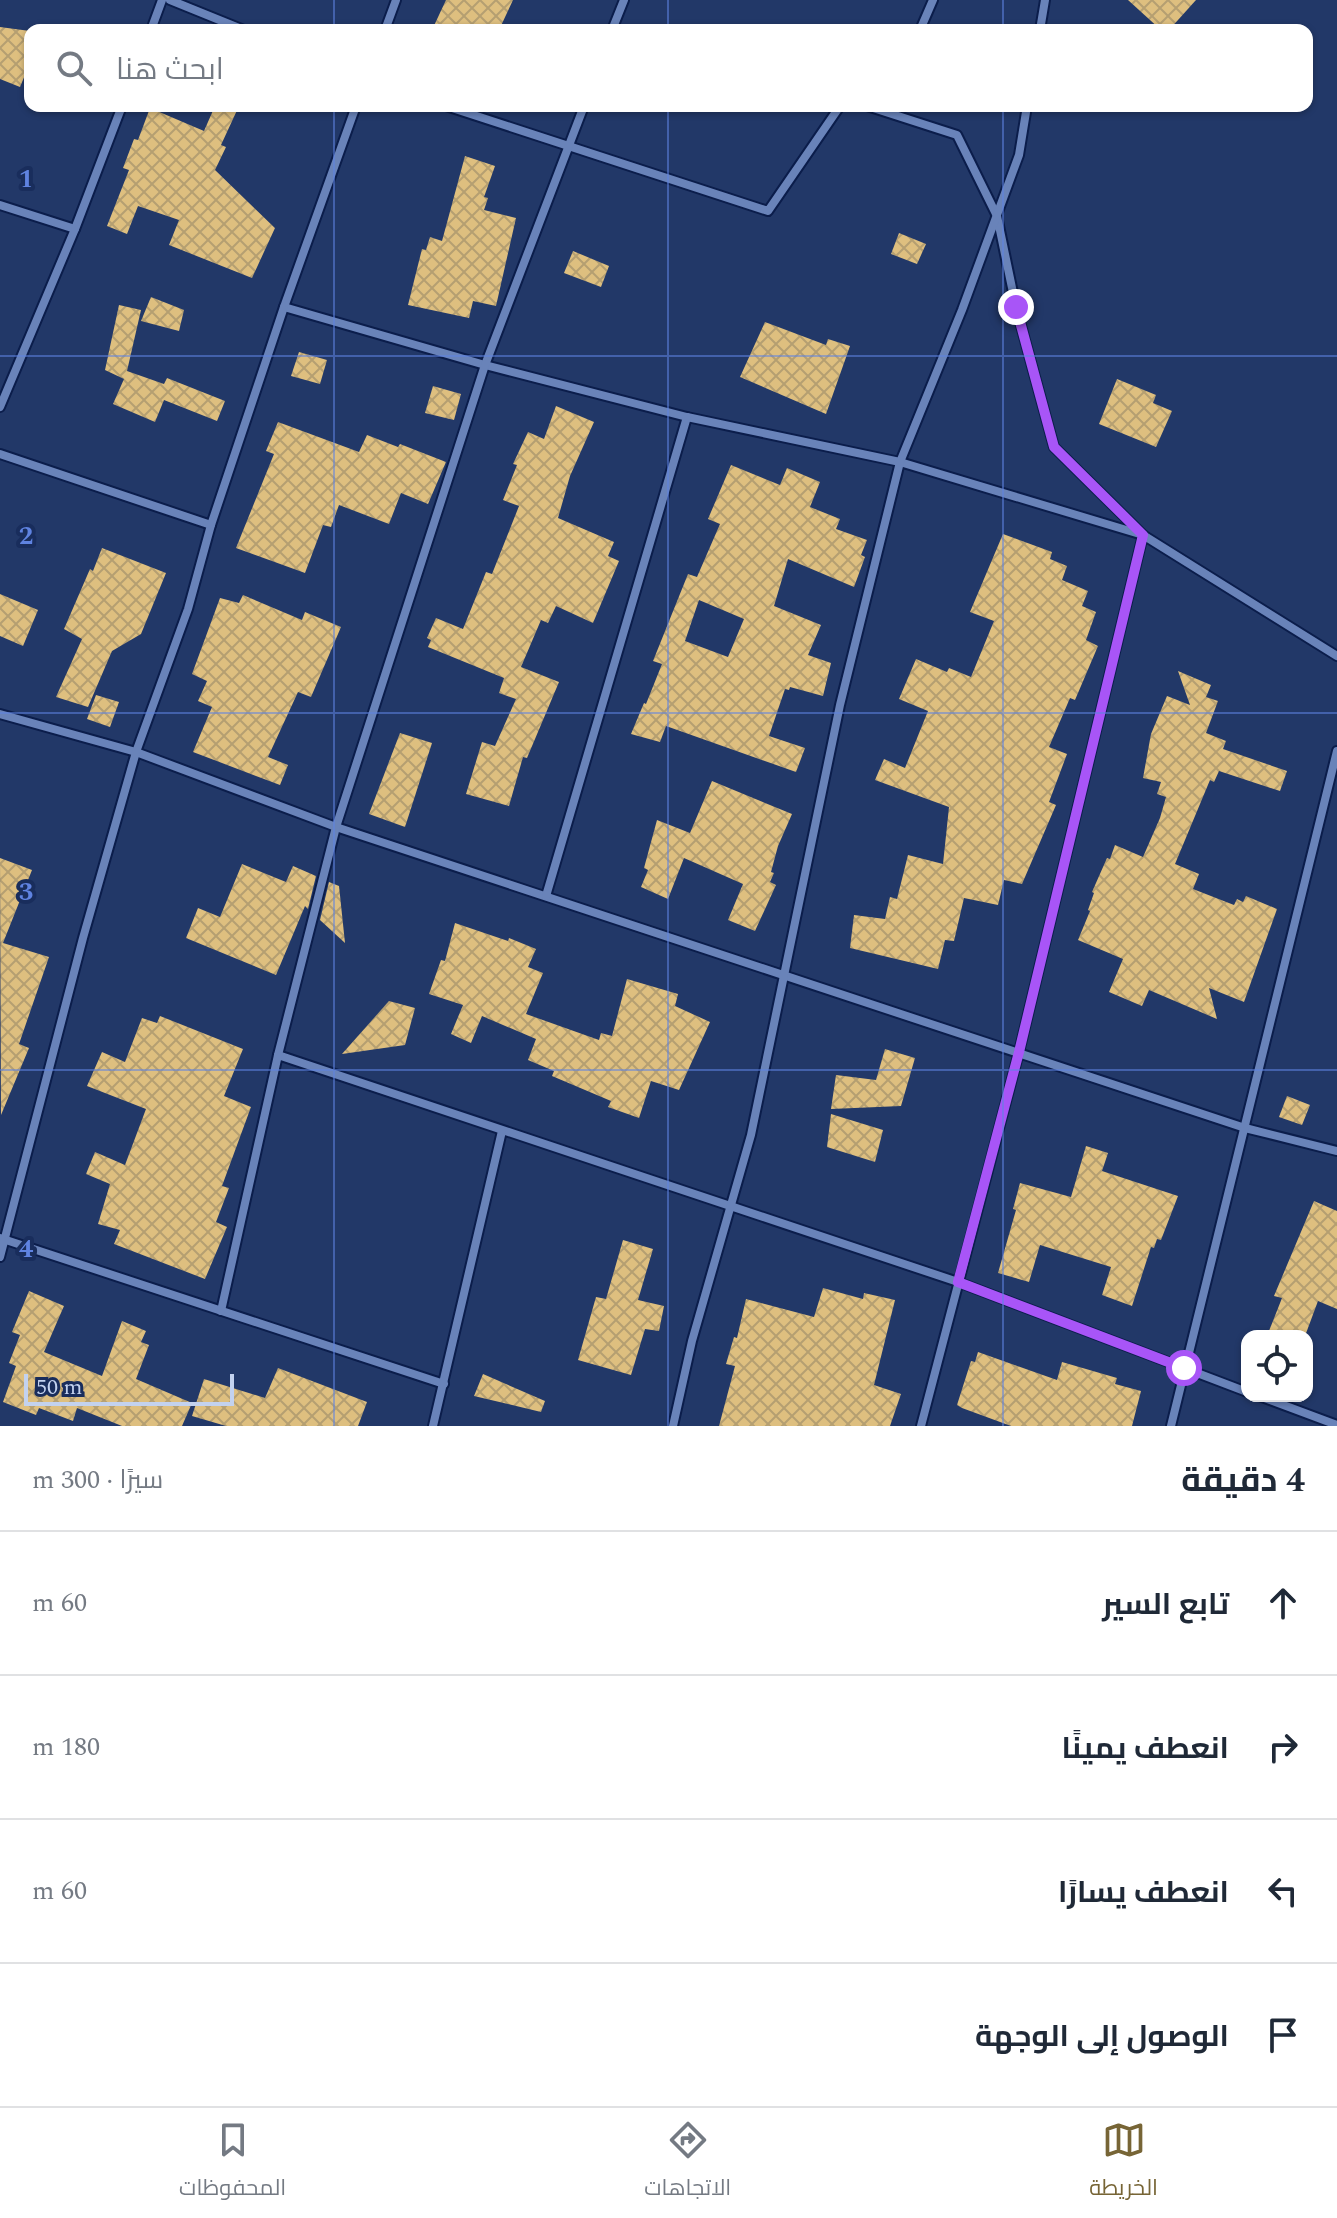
<!DOCTYPE html>
<html lang="ar">
<head>
<meta charset="utf-8">
<style>
  body { margin:0; font-family:Spectral,Cairo,serif; background:#f2f2f3; color:#1f2937; direction:rtl }
  .controls { position:absolute; right:24px; bottom:24px; display:grid; overflow:hidden; border-radius:16px; box-shadow:0 2px 6px #0004 }
  .controls button { width:72px; height:72px; display:grid; place-items:center; padding:0; border:0; border-bottom:2px solid #e0e1e3; background:#fff; color:#1f2937; font:40px sans-serif }
  .scale { position:absolute; left:24px; bottom:20px; width:210px; box-sizing:border-box; padding-left:8px; border:4px solid #c3d2ef; border-top:0; font-size:22px; line-height:28px; white-space:nowrap; color:#c3d2ef; -webkit-text-stroke:6px #192d5c; paint-order:stroke }
  .stop { position:absolute; width:24px; height:24px; margin:-18px; border:6px solid #a855f7; border-radius:50%; background:#fff }
  .stop.end { background:#a855f7; border-color:#fff; box-shadow:0 2px 8px #0008 }
  .list { margin:0; padding:0; list-style:none }
  h2 { display:flex; justify-content:space-between; align-items:center; height:104px; margin:0; padding:0 32px; font-size:34px }
  h2 small { font-size:26px; font-weight:400; color:#747a83 }
  .list li { display:grid; grid-template-columns:52px 1fr auto; gap:24px; align-items:center; box-sizing:border-box; height:144px; padding:0 32px; border-top:2px solid #e0e1e3 }
  .list b { display:block; font-size:30px; white-space:nowrap }
  .list em { font-size:26px; font-style:normal; color:#747a83 }
  .icon { flex:none; width:44px; height:44px; fill:none; stroke:currentColor; stroke-width:2; stroke-linecap:round; stroke-linejoin:round }
  .map { position:relative; flex:none; width:1337px; height:1426px; overflow:hidden; direction:ltr }
  .search { position:absolute; background:#fff; box-shadow:0 2px 6px #0004; left:24px; right:24px; top:24px; height:88px; display:flex; align-items:center; gap:20px; box-sizing:border-box; padding:0 28px; border-radius:16px; color:#747a83; font-size:30px }
  .sheet { height:680px; background:#fff }
  nav { display:flex; justify-content:space-around; align-items:center; box-sizing:border-box; height:112px; border-top:2px solid #e0e1e3; background:#fff; font-size:22px; color:#747a83 }
  nav a { display:grid; justify-items:center; gap:4px }
  nav .on { color:#776536 }
  .map>svg:first-child { display:block }
  .building { fill:url(#building-cross-hatch); fill-rule:evenodd }
  .lines { fill:none; stroke-linecap:round; stroke-linejoin:round }
  .minor-casing { stroke:#0b1d4b; stroke-width:12 }
  .minor { stroke:#6983b9; stroke-width:8 }
  .route { stroke:#a855f7; stroke-width:10 }
  .grid { fill:none; stroke:#5f83e1; stroke-width:2; stroke-opacity:0.55 }
  .grid-label { font-size:26px; text-anchor:middle; font-weight:bold; fill:#5f83e1; stroke:#192d5c; stroke-width:8; stroke-linejoin:round; paint-order:stroke }
</style>
</head>
<body>
<div class="map">
<svg width="1337" height="1426" viewBox="0 0 1337 1426">
  <defs>
    <pattern id="building-cross-hatch" width="8" height="8" patternUnits="userSpaceOnUse" patternTransform="scale(2)"><rect width="8" height="8" fill="#debf7f"/><path d="M0 0l8 8M0 8l8-8" fill="none" stroke="#b59f71"/></pattern>
  </defs>
  <rect width="100%" height="100%" fill="#223868"/>
  <g class="building">
    <path d="M446,0H513L499,30H432Z"/>
    <path d="M1128,0H1196L1169,30H1161Z"/>
    <path d="M0,27L30,31V63L20,87L0,79Z"/>
    <path d="M215,106H239L221,145L226,147L215,170L275,228L252,278L169,245L179,220L138,206L127,234L107,226L129,170L123,168L134,139L138,140L150,108L204,131Z"/>
    <path d="M465,156L495,166L484,197L488,198L484,210L516,218L496,306L473,301L469,318L408,305L422,249L426,250L430,237L442,241Z"/>
    <path d="M899,233L926,244L917,264L891,254Z"/>
    <path d="M573,251L609,266L601,287L564,273Z"/>
    <path d="M151,297L184,310L179,331L141,321Z"/>
    <path d="M119,305L141,310L127,371L164,384L167,378L225,401L217,421L164,400L155,422L113,404L124,379L105,370Z"/>
    <path d="M765,322L826,345L828,339L850,346L826,414L740,377Z"/>
    <path d="M299,352L327,360L320,384L291,376Z"/>
    <path d="M1117,379L1156,395L1153,403L1172,411L1156,447L1099,424Z"/>
    <path d="M433,386L461,394L454,420L425,413Z"/>
    <path d="M556,406L594,422L570,476L558,518L614,542L608,556L619,561L593,623L556,606L548,623L541,620L521,667L559,682L527,758L523,757L509,806L466,794L482,742L495,746L516,699L499,693L504,678L428,647L431,640L427,638L436,618L463,629L486,572L492,574L519,506L503,500L517,465L513,464L528,432L544,439Z"/>
    <path d="M278,422L359,452L367,435L398,447L400,444L446,462L428,504L401,493L389,524L339,505L331,527L323,525L305,573L236,548L274,454L266,451Z"/>
    <path d="M731,465L780,485L787,468L820,482L810,507L840,519L836,529L867,540L861,555L865,557L854,587L788,559L774,606L821,625L808,655L831,663L823,696L790,687L789,690L785,689L769,736L805,748L796,772L666,726L660,742L631,734L644,703L646,704L662,664L653,661L688,574L697,577L720,524L708,519ZM699,600L744,619L728,657L685,641Z"/>
    <path d="M1003,534L1052,552L1050,559L1067,566L1062,580L1088,591L1082,606L1096,612L1086,640L1098,646L1075,700L1070,698L1049,747L1067,754L1049,802L1056,805L1022,884L1004,880L998,905L964,898L954,941L945,940L938,969L850,948L854,915L885,919L890,897L897,899L908,855L943,864L949,807L875,780L884,759L905,768L928,711L899,699L916,659L947,672L949,668L971,677L994,621L970,612Z"/>
    <path d="M102,548L166,573L141,634L112,651L88,707L56,697L82,639L64,629L90,569L93,571Z"/>
    <path d="M0,594L38,610L23,646L0,636Z"/>
    <path d="M243,595L302,620L305,612L341,627L311,697L298,692L268,757L288,765L280,785L193,752L212,707L198,701L207,681L192,674L220,598L239,603Z"/>
    <path d="M1178,671L1211,685L1206,697L1218,701L1206,733L1226,741L1223,749L1287,771L1280,791L1219,771L1214,782L1210,780L1175,864L1199,874L1193,889L1234,905L1237,899L1243,902L1246,896L1277,909L1244,1002L1209,988L1217,1019L1149,990L1142,1006L1109,992L1123,959L1078,940L1090,911L1088,910L1094,893L1092,892L1107,858L1110,859L1115,845L1143,857L1160,818L1166,797L1157,794L1161,782L1143,778L1151,734L1167,696L1190,705Z"/>
    <path d="M96,695L119,702L110,727L87,719Z"/>
    <path d="M400,733L432,743L405,827L369,814Z"/>
    <path d="M712,781L792,814L778,846L771,872L774,873L770,882L776,885L755,931L728,920L743,884L684,858L668,899L641,887L648,870L644,868L657,820L690,833Z"/>
    <path d="M0,858L32,870L3,943L49,957L19,1044L29,1048L1,1115Z"/>
    <path d="M242,864L286,882L293,866L316,876L308,909L305,906L276,975L186,938L198,908L220,917Z"/>
    <path d="M329,882L339,886L345,943L320,920Z"/>
    <path d="M455,923L508,941L509,938L536,949L528,967L543,973L526,1014L599,1040L601,1033L612,1036L627,979L678,994L675,1006L710,1022L679,1090L651,1081L639,1118L608,1107L611,1101L552,1076L554,1071L528,1060L536,1039L482,1016L471,1043L451,1034L463,1005L429,994L441,960L445,961Z"/>
    <path d="M389,1001L415,1008L405,1045L342,1054Z"/>
    <path d="M160,1016L243,1049L224,1096L251,1107L222,1186L229,1188L216,1222L227,1227L205,1279L114,1244L120,1230L98,1224L110,1184L86,1174L95,1152L125,1165L146,1109L87,1086L102,1052L125,1062L142,1018L157,1023Z"/>
    <path d="M885,1049L915,1058L901,1106L831,1109L836,1075L876,1080Z"/>
    <path d="M1287,1096L1310,1105L1302,1125L1279,1117Z"/>
    <path d="M831,1114L883,1130L875,1162L827,1147Z"/>
    <path d="M1086,1146L1108,1153L1102,1171L1178,1196L1161,1240L1157,1239L1154,1248L1151,1247L1132,1306L1102,1295L1111,1267L1040,1245L1029,1282L998,1273L1016,1210L1013,1209L1020,1183L1071,1197Z"/>
    <path d="M1314,1201L1337,1211V1309L1318,1301L1305,1336H1267L1282,1298L1274,1296Z"/>
    <path d="M623,1240L653,1249L638,1300L664,1306L659,1331L645,1329L631,1375L578,1360L596,1297L606,1299Z"/>
    <path d="M823,1288L863,1299L864,1293L895,1300L874,1385L901,1394L890,1426H719L735,1366L726,1364L734,1337L737,1338L746,1299L814,1317Z"/>
    <path d="M29,1291L64,1306L44,1352L102,1376L122,1321L146,1331L141,1342L149,1345L136,1379L192,1403L182,1426H122L77,1408L73,1421L39,1408L36,1415L3,1402L16,1366L9,1363L20,1335L12,1332Z"/>
    <path d="M978,1352L1057,1380L1062,1362L1117,1378L1115,1384L1141,1391L1132,1426H1011L962,1408L957,1405L971,1361L975,1362Z"/>
    <path d="M278,1368L367,1402L358,1426H226L192,1416L204,1379L265,1398Z"/>
    <path d="M483,1374L545,1401L541,1412L474,1396Z"/>
  </g>
  <g class="lines">
    <g class="minor-casing">
      <g id="minor">
        <path d="M170,0L244,30"/>
        <path d="M151,30L162,0"/>
        <path d="M385,30L396,0"/>
        <path d="M612,30L624,0"/>
        <path d="M920,30L933,0"/>
        <path d="M1040,30L1045,0"/>
        <path d="M446,106L768,211L840,106"/>
        <path d="M867,106L957,135L997,216L1016,307L1054,447L1143,535L1019,1052L921,1426"/>
        <path d="M0,205L75,229"/>
        <path d="M284,307L485,365L687,417L900,462L1143,535L1337,656"/>
        <path d="M0,407L75,229L122,106"/>
        <path d="M0,454L211,525"/>
        <path d="M0,714L136,752L336,827L1245,1128L1337,1151"/>
        <path d="M546,896L687,417"/>
        <path d="M278,1055L958,1282L1247,1392"/>
        <path d="M0,1238L444,1384"/>
        <path d="M0,1257L83,938L136,752L188,609L211,525L284,307L356,106"/>
        <path d="M221,1311L278,1055L336,827L485,365L584,106"/>
        <path d="M1259,1396L1337,1425"/>
        <path d="M433,1426L502,1131"/>
        <path d="M673,1426L692,1341L751,1135L840,705L900,462L962,310L1019,155L1027,106"/>
        <path d="M1171,1426L1337,751"/>
      </g>
    </g>
    <use href="#minor" class="minor"/>
  </g>
  <g class="lines">
    <path class="route" d="M1016,307L1054,447L1143,535L1019,1052L958,1282L1184,1368"/>
  </g>
  <path class="grid" d="M334,0V30M668,0V30M1003,0V30M334,106V1426M668,106V1426M1003,106V1426M0,356H1337M0,713H1337M0,1070H1337"/>
  <g class="grid-label">
    <text x="26" y="187">1</text>
    <text x="26" y="544">2</text>
    <text x="26" y="900">3</text>
    <text x="26" y="1257">4</text>
  </g>
</svg>
<div class="controls">
<button><svg class="icon" aria-label="locate" viewBox="0 0 24 24"><circle cx="12" cy="12" r="6"/><path d="M12 2v4M12 18v4M2 12h4M18 12h4"/></svg></button>
</div>
<div class="scale">50 m</div>
<div class="stop" style="left:1184px;top:1368px"></div>
<div class="stop end" style="left:1016px;top:307px"></div>
<div class="search"><svg class="icon" aria-label="search" viewBox="0 0 24 24"><circle cx="10" cy="10" r="6"/><path d="M15 15l6 6"/></svg>ابحث هنا</div>
</div>
<section class="sheet">
<h2>4 دقيقة<small>سيرًا · 300 m</small></h2>
<ul class="list">
<li><svg class="icon" aria-label="ahead" viewBox="0 0 24 24"><path d="M12 20V5M6 11l6-6 6 6"/></svg><div><b>تابع السير</b></div><em>60 m</em></li>
<li><svg class="icon" aria-label="right" viewBox="0 0 24 24"><path d="M7 20v-9h11M14 6l5 5-5 5"/></svg><div><b>انعطف يمينًا</b></div><em>180 m</em></li>
<li><svg class="icon" aria-label="left" viewBox="0 0 24 24"><path d="M17 20v-9H6M10 6l-5 5 5 5"/></svg><div><b>انعطف يسارًا</b></div><em>60 m</em></li>
<li><svg class="icon" aria-label="arrive" viewBox="0 0 24 24"><path d="M6 21V4h12l-3 4 3 4H6"/></svg><div><b>الوصول إلى الوجهة</b></div></li>
</ul>
</section>
<nav>
<a class="on"><svg class="icon" aria-label="map" viewBox="0 0 24 24"><path d="M3 6l6-2 6 2 6-2v14l-6 2-6-2-6 2zM9 4v14M15 6v14"/></svg>الخريطة</a>
<a><svg class="icon" aria-label="directions" viewBox="0 0 24 24"><path d="M12 3l9 9-9 9-9-9zM9 14v-3h6M13 9l2 2-2 2"/></svg>الاتجاهات</a>
<a><svg class="icon" aria-label="saved" viewBox="0 0 24 24"><path d="M7 4h10v16l-5-4-5 4z"/></svg>المحفوظات</a>
</nav>
</body>
</html>
